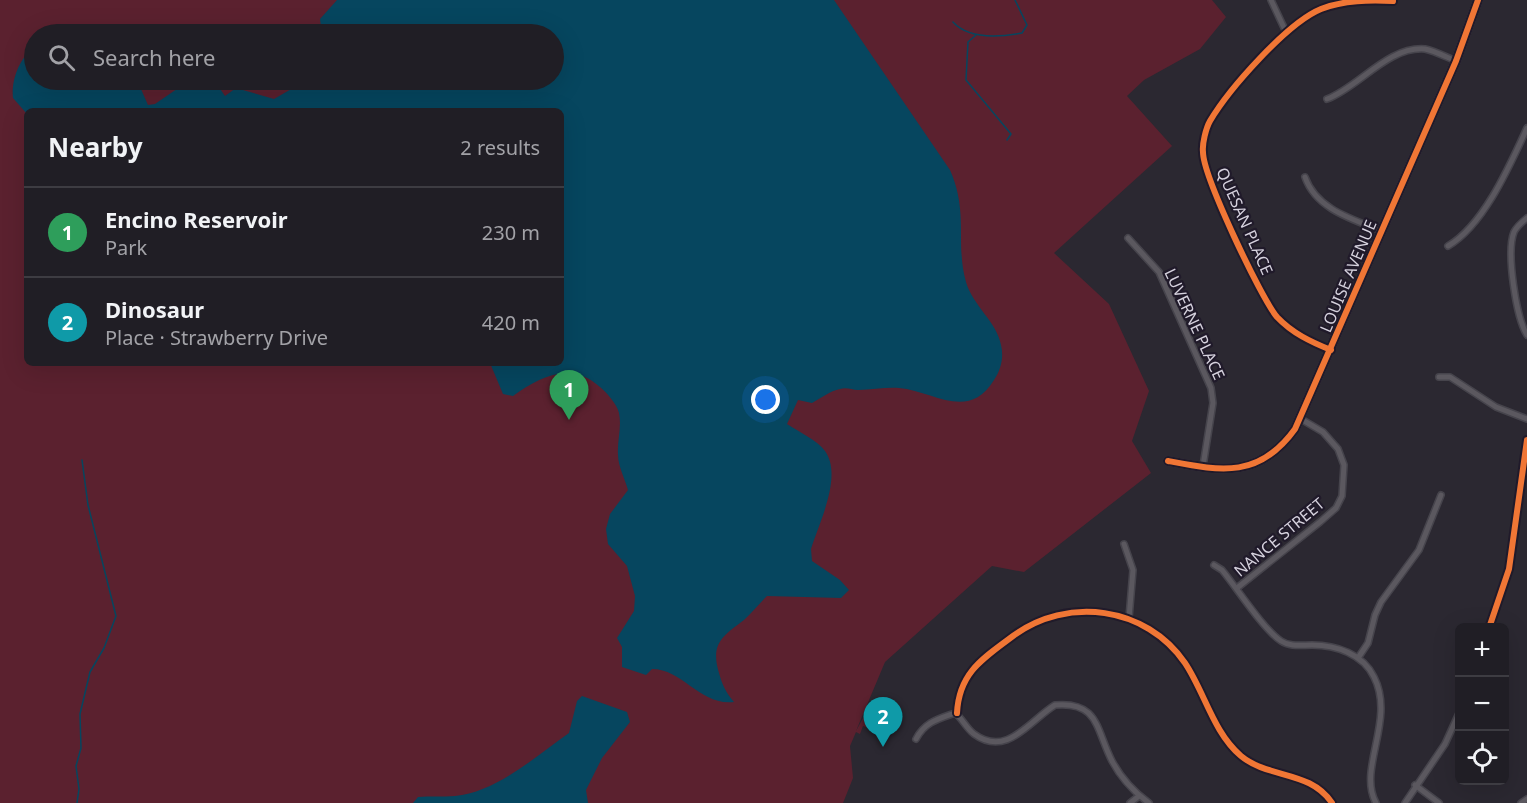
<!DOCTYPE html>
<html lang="en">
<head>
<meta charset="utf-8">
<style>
  body { margin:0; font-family:"Noto Sans",sans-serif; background:#2d2b32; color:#f1f3f6 }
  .controls { position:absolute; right:18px; bottom:18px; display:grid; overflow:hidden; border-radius:9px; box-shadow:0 6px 24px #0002 }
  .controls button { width:54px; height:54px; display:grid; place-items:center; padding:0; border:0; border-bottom:2px solid #3d3c42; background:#201e25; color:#f1f3f6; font:30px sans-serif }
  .you { position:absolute; left:766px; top:400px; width:21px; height:21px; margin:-15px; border:4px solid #fff; border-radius:50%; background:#1a73e8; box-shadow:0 0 0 9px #1a73e833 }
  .badge { display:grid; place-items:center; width:39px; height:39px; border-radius:50%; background:#9a96a1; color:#fff; font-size:20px; font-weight:700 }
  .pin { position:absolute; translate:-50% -50px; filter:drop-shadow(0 2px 3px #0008) }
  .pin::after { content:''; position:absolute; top:32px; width:21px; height:18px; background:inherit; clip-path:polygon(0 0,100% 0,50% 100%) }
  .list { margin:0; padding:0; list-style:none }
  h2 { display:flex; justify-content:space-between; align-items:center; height:78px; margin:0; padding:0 24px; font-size:26px }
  h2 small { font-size:20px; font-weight:400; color:#a2a2a7 }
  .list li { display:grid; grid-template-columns:39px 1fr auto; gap:18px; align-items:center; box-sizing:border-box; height:90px; padding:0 24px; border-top:2px solid #3d3c42 }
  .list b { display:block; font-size:22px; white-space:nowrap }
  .list p { margin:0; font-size:20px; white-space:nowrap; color:#a2a2a7 }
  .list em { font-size:20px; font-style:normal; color:#a2a2a7 }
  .icon { flex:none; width:33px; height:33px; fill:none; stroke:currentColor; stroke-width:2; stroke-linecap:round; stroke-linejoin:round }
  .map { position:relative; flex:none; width:1527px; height:803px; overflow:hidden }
  .search { position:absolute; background:#201e25; box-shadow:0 6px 24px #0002; left:24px; top:24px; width:540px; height:66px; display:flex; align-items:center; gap:15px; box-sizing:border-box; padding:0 21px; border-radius:33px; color:#a2a2a7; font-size:22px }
  .panel { position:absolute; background:#201e25; box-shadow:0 6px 24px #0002; left:24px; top:108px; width:540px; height:258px; border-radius:9px }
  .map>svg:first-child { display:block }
  .green { fill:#5b212f; fill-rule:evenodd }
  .water { fill:#06465f }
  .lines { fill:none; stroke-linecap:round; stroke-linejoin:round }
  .stream { stroke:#06465f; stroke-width:1.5 }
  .street-casing { stroke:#46444c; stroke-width:8 }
  .secondary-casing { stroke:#46444c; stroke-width:10 }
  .street { stroke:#5b585f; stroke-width:5 }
  .secondary { stroke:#5e5d66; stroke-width:8 }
  .cycleway-casing { stroke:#201a2a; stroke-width:10 }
  .cycleway { stroke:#f07635; stroke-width:6 }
  .labels { text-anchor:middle; stroke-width:4.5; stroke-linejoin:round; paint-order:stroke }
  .street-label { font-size:16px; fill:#d6d2de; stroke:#201a2a }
</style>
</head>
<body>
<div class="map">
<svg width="1527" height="803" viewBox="0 0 1527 803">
  <rect width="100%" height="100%" fill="#2b2831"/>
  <path class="green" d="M0,0H1212L1226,17L1200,49L1144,80L1127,96L1172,146L1054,253L1109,304L1149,391L1132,441L1151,473L1024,572L992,566L885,662L856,731L869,707L888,734L884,737L881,732L863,726L860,734L856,732L850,746L853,778L843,803H0ZM34,34H554V80H34ZM27,111H561V363H27Z"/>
  <g class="water">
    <path d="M337,0H834L950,170C969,213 955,243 966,282C973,306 997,322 1001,345C1004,357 1001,370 994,380C968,422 934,391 899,388C886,387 872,390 858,390C852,390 847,387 840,389C830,391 821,398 812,403L798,400L787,424C799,432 817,440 825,451C843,476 819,523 811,549L812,561L840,580L849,590L841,598L767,596C759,604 752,613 744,620C723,636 710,643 719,673C722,684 726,693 734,702C700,706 683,669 652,669L646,675L622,667V647L617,638L634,611L635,596L627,566L608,544L606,529L610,514L628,490C625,479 618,466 618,455C617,441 622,427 619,413C617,404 607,393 600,387C572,361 540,376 513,396L503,394L490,363H561V111H27V114L13,98C11,81 19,58 34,48V80H137L148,105L155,104L190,80H214L225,96L236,88L274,99L307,80H554V34H322L320,19Z"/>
    <path d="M582,696L627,712L630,722L602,758L586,790L588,803H413L418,797C430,796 443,797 455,796C497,792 536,756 569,733L577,701Z"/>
  </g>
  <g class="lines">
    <g class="stream">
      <path d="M953,22C969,40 1000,37 1022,33L1027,25L1015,0"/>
      <path d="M976,35L968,42L966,80L1011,134L1007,140"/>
      <path d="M77,803L79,789L76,766L81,748L80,714L90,672L104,648L116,616L88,505L82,460"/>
    </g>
    <g class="street-casing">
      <g id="street">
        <path d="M1271,0L1286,32"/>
        <path d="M1327,99C1359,87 1388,46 1425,49C1435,51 1446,57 1456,61"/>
        <path d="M1305,177C1316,209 1352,219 1382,231"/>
        <path d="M1527,218C1522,222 1517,226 1514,232C1506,252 1516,317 1527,335"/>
        <path d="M1128,238L1159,272L1211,388L1213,403L1203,466"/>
        <path d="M1448,246C1484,225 1510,165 1527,128"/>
        <path d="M1331,350C1311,342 1292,333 1277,317C1261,298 1203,176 1203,152C1202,144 1206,128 1210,121C1229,89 1287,23 1321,9C1344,0 1370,0 1393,1"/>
        <path d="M1439,377H1450L1496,407L1527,419"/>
        <path d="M1124,544L1133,570L1129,618"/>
        <path d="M1214,565L1222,570C1237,588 1263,629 1281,641C1290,647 1301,645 1312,645C1336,645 1363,654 1374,677C1396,720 1357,769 1376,803"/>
        <path d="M1237,588L1320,522L1336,508L1342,496L1344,465L1338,449L1323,432L1301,419"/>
        <path d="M1489,628L1509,569L1527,440"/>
        <path d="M1358,658L1368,643L1375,615L1381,602L1419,550L1441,495"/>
        <path d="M957,713C959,673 982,659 1013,636C1067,596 1146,606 1185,663C1205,693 1213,732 1241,756C1269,779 1310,770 1332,803"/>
        <path d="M916,739C925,722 938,719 955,713C962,718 966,728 974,734C1007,758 1029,721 1055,705C1099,701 1096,730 1112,761C1121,778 1134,792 1149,803"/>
        <path d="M1415,785L1439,803"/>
        <path d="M1130,803L1139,796"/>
        <path d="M1405,803L1445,744L1460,711"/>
        <path d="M1521,803L1527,799"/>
      </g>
    </g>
    <g class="secondary-casing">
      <path id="secondary" d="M1168,461C1221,471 1259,479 1295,429L1456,61L1478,0"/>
    </g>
    <use href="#street" class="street"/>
    <use href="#secondary" class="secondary"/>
    <g class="cycleway-casing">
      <g id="cycleway">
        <path d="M1331,350C1311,342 1292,333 1277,317C1261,298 1203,176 1203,152C1202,144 1206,128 1210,121C1229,89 1287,23 1321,9C1344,0 1370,0 1393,1"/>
        <path d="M1168,461C1221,471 1259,479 1295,429L1456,61L1478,0"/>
        <path d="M1489,628L1509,569L1527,440"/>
        <path d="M957,713C959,673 982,659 1013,636C1067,596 1146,606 1185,663C1205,693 1213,732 1241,756C1269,779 1310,770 1332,803"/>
      </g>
    </g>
    <use href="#cycleway" class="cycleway"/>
  </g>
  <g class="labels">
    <g class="street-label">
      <text transform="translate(1245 221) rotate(66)" y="6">QUESAN PLACE</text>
      <text transform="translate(1348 276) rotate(-67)" y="6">LOUISE AVENUE</text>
      <text transform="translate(1195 324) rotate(65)" y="6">LUVERNE PLACE</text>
      <text transform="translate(1279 537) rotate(-40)" y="6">NANCE STREET</text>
    </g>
  </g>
</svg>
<div class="controls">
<button>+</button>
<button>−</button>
<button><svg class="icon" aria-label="locate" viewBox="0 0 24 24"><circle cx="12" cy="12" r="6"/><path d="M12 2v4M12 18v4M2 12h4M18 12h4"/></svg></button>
</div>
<div class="you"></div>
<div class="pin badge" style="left:569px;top:420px;background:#2e9e5b">1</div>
<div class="pin badge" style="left:883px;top:747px;background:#0f9aa8">2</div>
<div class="search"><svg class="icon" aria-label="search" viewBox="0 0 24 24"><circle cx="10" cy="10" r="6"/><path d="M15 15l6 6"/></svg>Search here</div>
<section class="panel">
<h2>Nearby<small>2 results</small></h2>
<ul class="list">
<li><span class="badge" style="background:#2e9e5b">1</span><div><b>Encino Reservoir</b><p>Park</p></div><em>230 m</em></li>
<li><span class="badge" style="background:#0f9aa8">2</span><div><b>Dinosaur</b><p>Place · Strawberry Drive</p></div><em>420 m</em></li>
</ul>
</section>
</div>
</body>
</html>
